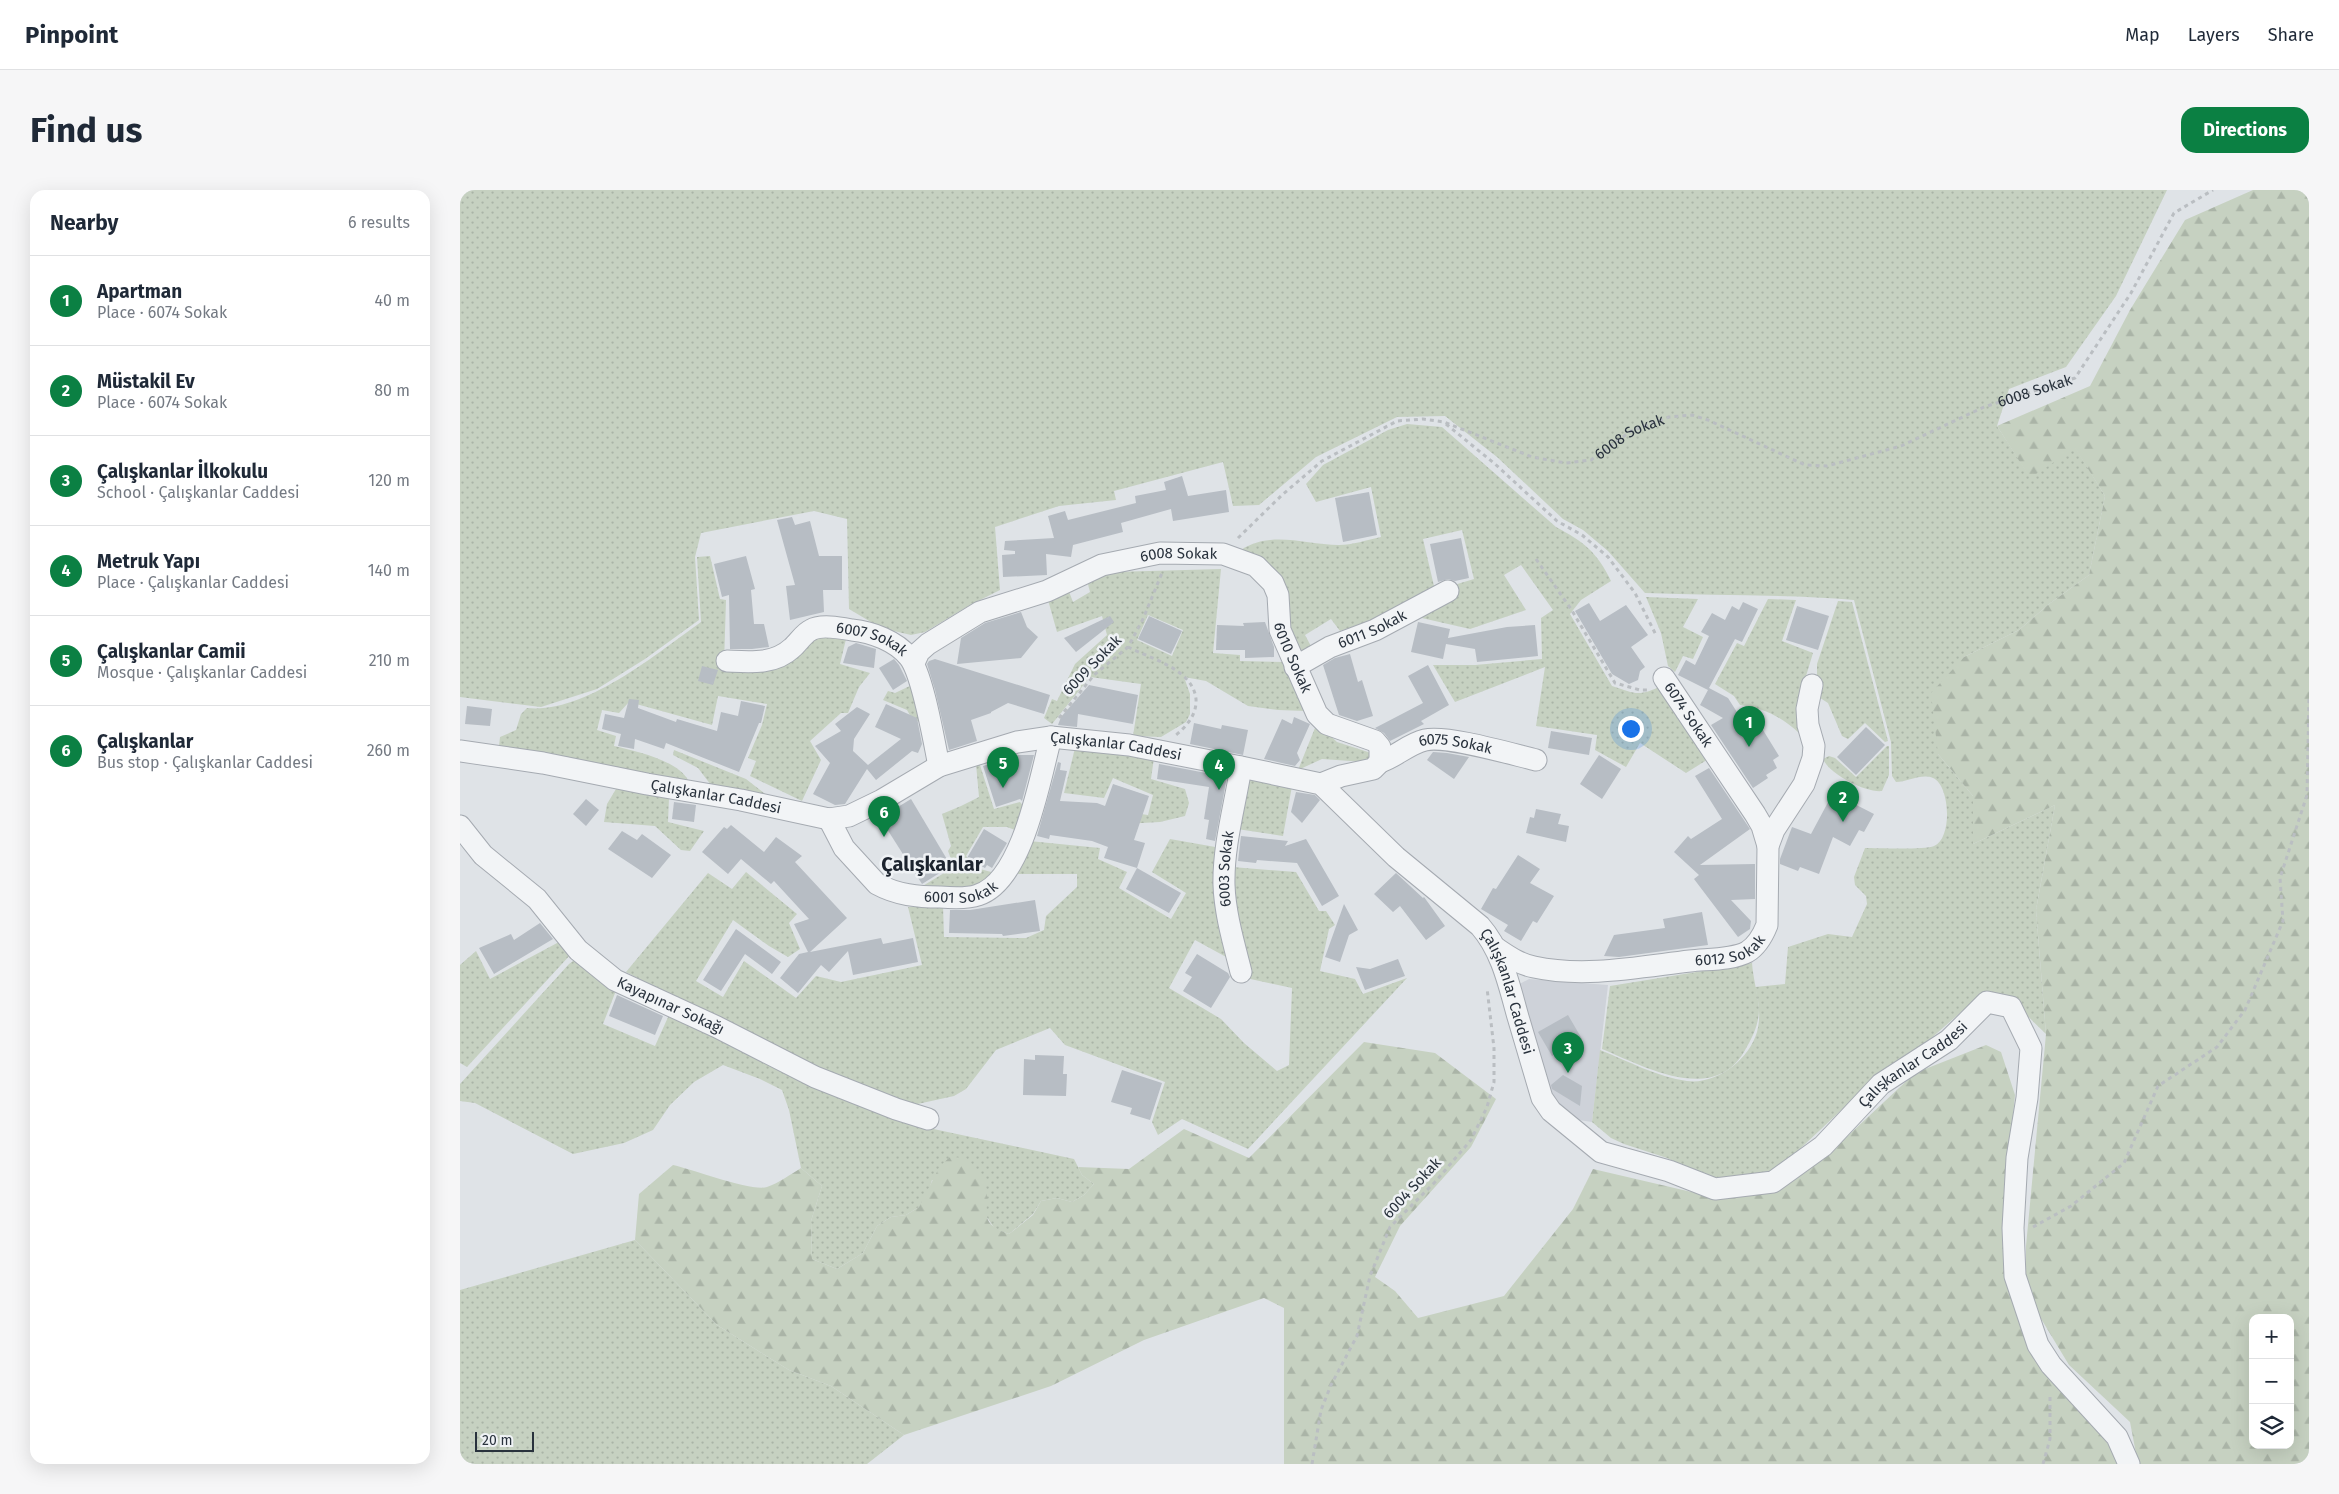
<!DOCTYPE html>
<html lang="en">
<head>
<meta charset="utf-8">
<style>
  body { margin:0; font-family:"Fira Sans",sans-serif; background:#f6f6f7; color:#1f2937 }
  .controls { position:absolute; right:15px; bottom:15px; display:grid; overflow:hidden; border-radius:10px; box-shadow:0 5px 20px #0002 }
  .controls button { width:45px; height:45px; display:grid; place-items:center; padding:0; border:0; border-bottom:1px solid #e0e1e3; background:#fff; color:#1f2937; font:25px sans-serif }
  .scale { position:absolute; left:15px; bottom:12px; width:59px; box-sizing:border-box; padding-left:5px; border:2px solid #29323d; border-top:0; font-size:14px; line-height:18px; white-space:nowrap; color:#29323d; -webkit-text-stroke:4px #eff2f5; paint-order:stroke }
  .you { position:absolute; left:1170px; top:538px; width:18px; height:18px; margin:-12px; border:4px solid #fff; border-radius:50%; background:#1a73e8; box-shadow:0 0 0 8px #1a73e833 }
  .badge { display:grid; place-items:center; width:32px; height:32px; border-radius:50%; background:#0b8043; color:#fff; font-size:16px; font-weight:700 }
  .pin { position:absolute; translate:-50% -41px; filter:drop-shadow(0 1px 2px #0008) }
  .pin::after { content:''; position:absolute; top:26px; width:18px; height:15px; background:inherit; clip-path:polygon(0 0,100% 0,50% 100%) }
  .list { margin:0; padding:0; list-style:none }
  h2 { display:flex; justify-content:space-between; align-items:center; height:65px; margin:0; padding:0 20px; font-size:21px }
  h2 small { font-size:16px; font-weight:400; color:#747a83 }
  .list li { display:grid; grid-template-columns:32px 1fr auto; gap:15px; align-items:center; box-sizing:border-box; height:90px; padding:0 20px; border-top:1px solid #e0e1e3 }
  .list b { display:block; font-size:19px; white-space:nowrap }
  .list p { margin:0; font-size:16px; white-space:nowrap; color:#747a83 }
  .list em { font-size:16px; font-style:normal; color:#747a83 }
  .icon { flex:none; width:28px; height:28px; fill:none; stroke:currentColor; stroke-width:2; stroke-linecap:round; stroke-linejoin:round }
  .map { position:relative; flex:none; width:1849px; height:1274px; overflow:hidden; border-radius:15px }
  header { display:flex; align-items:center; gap:30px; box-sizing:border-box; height:70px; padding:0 25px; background:#fff; border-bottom:1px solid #e0e1e3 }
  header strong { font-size:24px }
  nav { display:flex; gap:28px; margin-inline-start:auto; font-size:18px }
  .intro { display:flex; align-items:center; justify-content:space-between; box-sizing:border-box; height:120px; padding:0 30px }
  h1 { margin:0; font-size:35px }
  .button { padding:12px 22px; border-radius:15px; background:#0b8043; color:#fff; font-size:18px; font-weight:700 }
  main { display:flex; gap:30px; padding:0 30px }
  aside { flex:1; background:#fff; border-radius:15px; box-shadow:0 5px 20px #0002 }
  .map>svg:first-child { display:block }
  .built { fill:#ced2d9 }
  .grass { fill:url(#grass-dots); fill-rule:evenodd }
  .forest { fill:url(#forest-firs); fill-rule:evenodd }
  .building { fill:#b7bdc4 }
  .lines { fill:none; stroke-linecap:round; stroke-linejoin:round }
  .minor-casing { stroke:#a5aab1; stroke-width:23 }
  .path { stroke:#babec2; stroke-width:3; stroke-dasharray:4 4; stroke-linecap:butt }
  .minor { stroke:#f2f4f6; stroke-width:21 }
  .labels { text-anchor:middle; stroke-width:5; stroke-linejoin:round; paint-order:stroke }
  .street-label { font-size:15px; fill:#29323d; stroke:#eff2f5 }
  .district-label { font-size:20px; font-weight:bold; fill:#1c232e; stroke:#eff2f5 }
</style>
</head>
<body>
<header>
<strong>Pinpoint</strong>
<nav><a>Map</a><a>Layers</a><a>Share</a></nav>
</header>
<div class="intro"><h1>Find us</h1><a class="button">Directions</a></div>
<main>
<aside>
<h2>Nearby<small>6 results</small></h2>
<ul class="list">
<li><span class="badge">1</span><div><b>Apartman</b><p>Place · 6074 Sokak</p></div><em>40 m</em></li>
<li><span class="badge">2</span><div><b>Müstakil Ev</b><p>Place · 6074 Sokak</p></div><em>80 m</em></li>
<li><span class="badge">3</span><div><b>Çalışkanlar İlkokulu</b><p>School · Çalışkanlar Caddesi</p></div><em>120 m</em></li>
<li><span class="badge">4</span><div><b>Metruk Yapı</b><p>Place · Çalışkanlar Caddesi</p></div><em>140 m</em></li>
<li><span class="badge">5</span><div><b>Çalışkanlar Camii</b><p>Mosque · Çalışkanlar Caddesi</p></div><em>210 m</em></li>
<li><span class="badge">6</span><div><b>Çalışkanlar</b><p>Bus stop · Çalışkanlar Caddesi</p></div><em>260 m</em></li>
</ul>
</aside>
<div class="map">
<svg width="1849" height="1274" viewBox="0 0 1849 1274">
  <defs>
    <pattern id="grass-dots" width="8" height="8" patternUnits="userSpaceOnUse" patternTransform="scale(1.25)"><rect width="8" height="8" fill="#c6d1c1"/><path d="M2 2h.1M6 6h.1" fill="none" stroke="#aab4a7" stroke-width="1.8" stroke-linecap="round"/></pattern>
    <pattern id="forest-firs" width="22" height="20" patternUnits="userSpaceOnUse" patternTransform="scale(1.25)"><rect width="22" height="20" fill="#c6d1c1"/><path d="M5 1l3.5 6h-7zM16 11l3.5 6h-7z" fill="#aab4a7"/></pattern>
  </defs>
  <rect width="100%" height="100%" fill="#dfe3e7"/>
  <path class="built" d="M1069,789L1148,795L1132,932L1112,929L1096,918L1054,797Z"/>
  <g class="grass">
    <path d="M0,0H1707L1656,106L1606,177L1549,199L1537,236L1570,287L1615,257L1645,306L1629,385L1589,414L1559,440L1504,467L1478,564L1513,606V654L1595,615L1576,720L1586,844L1550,809L1531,804L1509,815L1468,851L1422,882L1327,971L1299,987L1262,989L1236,982L1207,968L1164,954L1151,948L1132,932L1140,860C1168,871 1197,887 1227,891C1256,895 1289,870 1297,842C1301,827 1299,812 1295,797L1325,794L1328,757L1368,744L1392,747L1407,714L1406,706L1395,695L1394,687L1405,658C1417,658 1465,660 1474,656C1493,648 1490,595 1473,588C1462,583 1447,592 1436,592L1432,586L1431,552L1394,410C1325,404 1255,406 1185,403L1148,361L1123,340L1103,329L1037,267L985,226L937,227L856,267L799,315L773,316L763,272L654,301L656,310L599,316L535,337L540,400L510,415L465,442L451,445L421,438L389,419L387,329L354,321L241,343L235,367L239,430L185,469L137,499L81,517L0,507Z"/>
    <path d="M947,234L982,237L1096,337C1124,352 1137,362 1151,391L1121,410L1110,424L1152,496C1176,504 1179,507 1203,495L1250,568L1226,583L1180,553L1166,577L1135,560L1137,545L1076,536L1085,477L995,512L973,475H1015L1082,469L1081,428L1093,420L1061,375L1044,385L1066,420L1010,439L953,426L994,395L1014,389L1002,340L963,349L974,396L944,415L915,429L880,441L871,429L845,445L852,458L841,466L825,428L781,360C812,340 845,355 879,355C892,355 907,350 921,347L911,297L856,312L846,294L863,275L928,240Z"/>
    <path d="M250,366L260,409L266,410L264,474L363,444L387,445L380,474L410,483L399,497L388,523H381L350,551L361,570L342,611L290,586L296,571L288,568L302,535L307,514L258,506L252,535L169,512L159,523L142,520L137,540L156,546L154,556C175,561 217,570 228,590L226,594L171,580L39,556L40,547L56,540L61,524L67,518C125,524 196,464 241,432L237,367Z"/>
    <path d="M761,379L753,463L780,465V471L824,472L846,521L818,520L788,516L746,491L724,487L730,504V524L726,532L701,547L673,546L681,494L630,487L592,534L584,528L592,509L597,511L615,474L647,445L642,426L597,442L588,410L608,399L613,412L630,402L627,390L653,382ZM688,425L723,440L712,466L677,450Z"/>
    <path d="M1186,407L1238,409L1223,437L1243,447L1233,469L1223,466L1215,482L1208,476L1201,443Z"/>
    <path d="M1308,409L1336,410L1322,451L1353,463L1343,496L1340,544C1322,527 1304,518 1280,515L1274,506L1255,494L1277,453L1284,456Z"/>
    <path d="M1378,411L1392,412L1428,551L1425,552L1405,533L1388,549L1382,546L1368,513L1357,506V474Z"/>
    <path d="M454,494L465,534L452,529L447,520L423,510L428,501L435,503Z"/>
    <path d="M857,533L877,552L908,562L912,565L911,570L905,572L862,569L838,580Z"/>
    <path d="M1427,556H1429V585L1422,601C1406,603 1369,584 1363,569L1369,566L1375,568L1396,587Z"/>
    <path d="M615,558L694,568L691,589L725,599L729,613L725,626L700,632L663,634L667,622L688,625L693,605L653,588L644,608L604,603Z"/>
    <path d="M214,560L286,589L309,607L254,599L238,578L213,565Z"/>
    <path d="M519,572L534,619L560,612L565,618L555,640L547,637H523L506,666L520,679L535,683L506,701L461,697L494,677L488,661L491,656L482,624L501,616L519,607L516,574Z"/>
    <path d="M786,587L832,596L823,646L777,639Z"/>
    <path d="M156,599L209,608L208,632L244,641L230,661L221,660L195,636L144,632L147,614Z"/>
    <path d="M710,649L761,658L768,768L735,750L709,798L761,829L784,853L817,881L829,875L832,798L786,788L771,713L772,677L836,682L859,721H866L875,735L869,739L860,781L895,789L903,804L947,788L788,959L722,929L698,945L692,932L705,892L605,855L590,838L536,860L506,899L494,906L453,915L357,881L166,782L248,683L272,699L286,682L337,724L329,733L340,759L328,767L309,756L273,730L236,791L263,807L284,771L336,808L356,786L381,792L462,775L448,717L483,715L484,747L566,748L584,740L586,726L617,697V684H556L569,651L640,658L638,669L667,682L659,698L711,729L726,703L692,682Z"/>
    <path d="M99,752L112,763L7,877L0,873V775L16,761L30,789Z"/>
    <path d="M120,766L157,798L143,834L195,856L209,825L450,934L614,969L622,985L634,994L624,1005L612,1012L597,1008L581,1011L573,1024L549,1044L535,1039L526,1026L472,990L468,1004L459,1017L446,1025L431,1027L417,1036L403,1063L377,1079L352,1069L351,1031L362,996L341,978L329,920L322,900L300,889L263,875L234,892L210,915L193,940L164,953L113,964L15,913L0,911V894L109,774Z"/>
    <path d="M1292,773C1293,788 1298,805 1299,819C1299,835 1292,848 1284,862C1253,915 1183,876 1142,859L1150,796Z"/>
    <path d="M175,1050L257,1135L329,1180L371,1196L444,1245L407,1274H0V1100Z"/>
  </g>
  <g class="forest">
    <path d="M1793,0H1849V1274H1678L1670,1232L1609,1175L1580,1127L1566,1096V1056L1586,844L1576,720L1595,615L1513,654V606L1478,564L1471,503L1504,467L1559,440L1589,414L1629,385L1645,306L1615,258L1570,288L1537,236L1630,196L1670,120L1725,30ZM1793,1128H1830V1255H1793Z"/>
    <path d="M904,852L975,863L1036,909L1011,957L940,1036L915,1087L935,1101L958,1128L1044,1106L1113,1019L1133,979L1253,1007L1316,1000L1378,955L1455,883L1526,855L1541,862L1555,905L1545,1009L1551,1096L1660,1274H824V1118L804,1108L684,1150L591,1196L444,1245L371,1196L329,1180L257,1135L175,1050L179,1004L213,975C231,979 293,1002 307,997C319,993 331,984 341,978L362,996L351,1031L352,1069L377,1079L403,1063L417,1036L431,1027L446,1025L459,1017L480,976L490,967L506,968C512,975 523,984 525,993C533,1018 513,1032 549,1044L573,1025L581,1011L597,1008L612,1012L624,1005L634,994L622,985L618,977L669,979L724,939L789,968Z"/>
  </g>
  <g class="building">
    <path d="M722,286L728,306L766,300L769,322L713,331L711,319L661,333L663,342L613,355L611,367L586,364L587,385L543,387L542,365L555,364V361L544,360L545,351L594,348L588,326L605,321L608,330L676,313L675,306L706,300L704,292Z"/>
    <path d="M909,302L917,345L883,352L875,308Z"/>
    <path d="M332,327L335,335L350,331L359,366H382V400H363L364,422L330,430L326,396L335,395L317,330Z"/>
    <path d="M1001,348L1009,388L995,391L988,389L978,392L970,354Z"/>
    <path d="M286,366L295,399L291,400L294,434H304L309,457L292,459H270L269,405L262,407L254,374Z"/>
    <path d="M1283,412L1298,419L1282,452L1275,449L1249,498L1268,508L1282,530L1288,527L1290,531L1295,527L1319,566L1313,570L1317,578L1306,585L1308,588L1293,598L1251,535L1263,528L1240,515L1248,500L1218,485L1226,470L1235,475L1249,446L1241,442L1252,423L1265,430L1272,416L1279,420Z"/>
    <path d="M1129,413L1140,431L1166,415L1188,445L1171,457L1185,477L1180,481L1178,490L1169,494L1152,484L1115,421Z"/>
    <path d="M1337,416L1369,426L1358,460L1326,450Z"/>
    <path d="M561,422L567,437L578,447L561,468L497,474L501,448L525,433Z"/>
    <path d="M650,426L654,432L616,462L604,448Z"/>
    <path d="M689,426L722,441L711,464L678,449Z"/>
    <path d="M805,432L814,457V467L785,468V460H756L757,435L784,436L783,433Z"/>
    <path d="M958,432L990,439L988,448L1047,437L1075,435L1078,466L1017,472L1015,459L986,454L983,469L951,462Z"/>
    <path d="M396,453L416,459L414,478L383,473L388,457Z"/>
    <path d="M890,464L898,492L902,490L913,526L897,531L879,525L863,475L875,468Z"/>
    <path d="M434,469L439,475L447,491L433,500L419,478Z"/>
    <path d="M475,469L590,505L584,524L548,513L531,522V523L511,530L517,551L489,560L475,500L467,474L469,471Z"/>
    <path d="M968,475L989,515L961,531L964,534L930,551L924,543L915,538L963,513L948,486Z"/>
    <path d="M242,476L258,480L253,495L238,491Z"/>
    <path d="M629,495L678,505L673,534L618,524L617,537L598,535L601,527Z"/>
    <path d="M169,509L179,510L178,518L216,532L217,529L257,541L261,522L278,526L281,511L305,516L301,533H299L279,582L206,553L204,559L175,549L174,559L158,556L161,544L142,539L145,524L164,528Z"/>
    <path d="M426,514L457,528L462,554L458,563L452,561L416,590L407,579L385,614L375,615L353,604L370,573L355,556L381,541L375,534L397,517L410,524L394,549L393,561L408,575L441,549L415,537Z"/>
    <path d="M7,516L32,519L30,536L5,534Z"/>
    <path d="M834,527L850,534L837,563L840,570L835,576L804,569L822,529L832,534Z"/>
    <path d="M734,533L761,539L762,535L788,540L783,565L730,554Z"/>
    <path d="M1406,537L1425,555L1396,585L1377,567Z"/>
    <path d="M1091,541L1132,548L1129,565L1088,558Z"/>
    <path d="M973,562L987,563L1009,567L994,589L967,570Z"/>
    <path d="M558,565H574L562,611L560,609L536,617L523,576Z"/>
    <path d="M1139,565L1161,579L1142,609L1120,594Z"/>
    <path d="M598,572L601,573L600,580L607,581L600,611L637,613L645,616L653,594L689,606L674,650L685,653L677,678L644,668L648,657L632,651L590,645L589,649L577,646Z"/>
    <path d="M699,574L767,587L755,651L746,649L749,630L744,629L749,597L697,589Z"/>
    <path d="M1249,578L1290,639L1240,675L1295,674V709L1271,710L1291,731L1290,739L1278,747L1234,689L1239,685L1214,662L1228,646L1231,649L1262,629L1235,586Z"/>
    <path d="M836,602L855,605L860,610L842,633L831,622Z"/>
    <path d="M1373,603L1414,624L1404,642L1399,640L1390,656L1373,647L1359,684L1340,677L1338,681L1320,674V669L1332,637L1351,644Z"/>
    <path d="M126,609L139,620L126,636L113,624Z"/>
    <path d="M451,609L491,676L462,694L420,628Z"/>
    <path d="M214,612L236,615L234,632L212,629Z"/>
    <path d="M1076,619L1101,624L1098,634L1109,636L1106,652L1066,643L1070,627L1074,628Z"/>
    <path d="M271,635L304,662L316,647L342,666L335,672L387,728L350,762L421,748L423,754L453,748L458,772L393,785L388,761L369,782L361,775L338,803L320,788L339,764L348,762L334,734L349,729L314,691L311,694L281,669L268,684L242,662L264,637L267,639Z"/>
    <path d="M524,639L547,653L532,678L527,675L525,678L507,668Z"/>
    <path d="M162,641L177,650L182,644L211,665L192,688L148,659Z"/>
    <path d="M781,646L828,651L825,656L846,649L879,706L862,716L837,673L797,670L796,673L778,671Z"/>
    <path d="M1058,665L1080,679L1070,693L1094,706L1077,733L1073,731L1061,751L1044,741L1048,735L1021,719L1033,698L1036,699Z"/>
    <path d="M677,678L721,703L709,723L666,699Z"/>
    <path d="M936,683L963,708L964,707L985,736L966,750L940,716L933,722L914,704Z"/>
    <path d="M575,710L580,741L543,746L542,744L489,743L490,720H510Z"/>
    <path d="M884,714L898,740L889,745L880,772L865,767Z"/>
    <path d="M1242,722L1248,755L1159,767L1144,766L1154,745L1205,738L1203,729Z"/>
    <path d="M80,733L93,749L34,784L19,758L51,744L54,750Z"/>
    <path d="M276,739L321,772L312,784L285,764L261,801L243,790Z"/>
    <path d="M737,764L768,783L770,787L751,818L723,801L732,787L725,783Z"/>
    <path d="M938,769L945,786L905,800L896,777L910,779Z"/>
    <path d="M157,805L203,826L195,845L149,826Z"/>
    <path d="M1108,825L1122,849L1092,866L1078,842Z"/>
    <path d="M575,865L604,866L603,884H607L606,906L563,905L564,869L575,870Z"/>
    <path d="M662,880L702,893L690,930L670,924L672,918L651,912Z"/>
    <path d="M1103,885L1122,896L1120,916L1092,899L1091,895Z"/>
  </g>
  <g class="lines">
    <g class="minor-casing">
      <g id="minor">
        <path id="s2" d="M267,471C289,472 314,475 332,458C338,453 344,443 351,440C361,434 381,438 392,440C412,442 436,451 449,467C463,484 474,552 479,576"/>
        <path id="s3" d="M454,473L459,462L468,454L520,422L587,401L642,375L700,363L763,364L796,376L813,393L818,405L820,440L857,524L867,534L915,551L920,557V572"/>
        <path id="s4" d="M835,477L870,457L915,440L988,401"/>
        <path id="s5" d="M1204,488L1295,624L1302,636L1308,656"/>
        <path id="s6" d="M0,561L83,573L187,594L281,610L369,629L389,626L422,610L479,576L557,552L591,547L669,555L781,577L861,594L936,667L1020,736C1042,761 1049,795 1058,827C1066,854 1074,881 1082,908L1091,921L1141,962L1209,981L1255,999L1313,992L1363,956L1421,894L1489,850L1527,812L1551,817L1571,858L1567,908L1557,968L1553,1038L1555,1086L1578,1155L1591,1175L1657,1247L1669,1274"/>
        <path id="s7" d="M920,572C936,567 948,554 965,550C987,545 1051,564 1076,570"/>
        <path d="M861,594L881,586L913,579L920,572"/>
        <path id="s8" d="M369,629L384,658L417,694C437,705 458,707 480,707C492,708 507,709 518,705C563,691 580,588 591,547"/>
        <path id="s9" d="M0,636L23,665L77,709L118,760L155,790L257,837L355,887L436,919L468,929"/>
        <path id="s10" d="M1036,758C1048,766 1059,774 1074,777C1124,788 1179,777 1230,771C1247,769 1272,770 1287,762C1297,756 1303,745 1307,735L1308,656L1314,640L1344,594L1353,568L1354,556L1348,535L1347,519L1352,495"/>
        <path id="s11" d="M781,782C774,754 765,724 764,695C763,656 775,615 781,577"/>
      </g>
    </g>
    <g class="path">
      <path d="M986,234L1035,274L1097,331L1122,345L1148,367L1175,403L1196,445"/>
      <path id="s1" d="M778,348L822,305L862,271L937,231L963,229L984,232L1072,267L1106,273L1131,270L1171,241L1209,227L1232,225L1248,230L1345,275L1367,276L1441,256L1524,217L1615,188L1671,103L1714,23L1753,0"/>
      <path d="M1076,369L1111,419L1155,493L1180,500H1188"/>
      <path d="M668,457C691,469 733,479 736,509C737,524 727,536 716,545"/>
      <path d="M599,528L634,485L668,457L683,429L702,383"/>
      <path d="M1573,1037L1611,1016L1664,973L1698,896L1757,857L1785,820L1823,731L1820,688L1847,605L1849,508"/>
      <path d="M852,1274L861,1220L871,1195L897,1146L910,1086L930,1037L975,992L1011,950L1027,917L1034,892V858L1027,798"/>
      <path d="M1583,1274L1590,1249V1203"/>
    </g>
    <use href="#minor" class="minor"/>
  </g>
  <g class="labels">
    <g class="street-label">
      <text dy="5" stroke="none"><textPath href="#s1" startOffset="881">6008 Sokak</textPath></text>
      <text dy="5" stroke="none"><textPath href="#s1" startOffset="446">6008 Sokak</textPath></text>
      <text dy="5" stroke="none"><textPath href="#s3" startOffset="294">6008 Sokak</textPath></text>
      <text dy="5" stroke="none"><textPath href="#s4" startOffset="86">6011 Sokak</textPath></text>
      <text dy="5" stroke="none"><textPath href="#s2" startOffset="158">6007 Sokak</textPath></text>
      <text dy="5" stroke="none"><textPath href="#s3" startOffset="476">6010 Sokak</textPath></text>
      <text transform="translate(632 475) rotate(-46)" y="5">6009 Sokak</text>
      <text dy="5" stroke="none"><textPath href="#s5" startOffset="44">6074 Sokak</textPath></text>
      <text dy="5" stroke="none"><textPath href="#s6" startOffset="680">Çalışkanlar Caddesi</textPath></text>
      <text dy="5" stroke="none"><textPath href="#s7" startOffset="81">6075 Sokak</textPath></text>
      <text dy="5" stroke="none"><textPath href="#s6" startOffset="260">Çalışkanlar Caddesi</textPath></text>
      <text dy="5" stroke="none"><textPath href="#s11" startOffset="105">6003 Sokak</textPath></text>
      <text dy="5" stroke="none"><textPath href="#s8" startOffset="168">6001 Sokak</textPath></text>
      <text dy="5" stroke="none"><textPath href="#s10" startOffset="242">6012 Sokak</textPath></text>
      <text dy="5" stroke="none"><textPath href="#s6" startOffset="1174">Çalışkanlar Caddesi</textPath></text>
      <text dy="5" stroke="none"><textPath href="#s9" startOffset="281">Kayapınar Sokağı</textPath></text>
      <text dy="5" stroke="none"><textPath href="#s6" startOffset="1729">Çalışkanlar Caddesi</textPath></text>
      <text transform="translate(952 998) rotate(-47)" y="5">6004 Sokak</text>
    </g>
    <g class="district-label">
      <text x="472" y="681">Çalışkanlar</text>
    </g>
  </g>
</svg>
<div class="controls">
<button>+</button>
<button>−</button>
<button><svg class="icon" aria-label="layers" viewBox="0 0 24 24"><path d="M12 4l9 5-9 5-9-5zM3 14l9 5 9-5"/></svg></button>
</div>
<div class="scale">20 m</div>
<div class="you"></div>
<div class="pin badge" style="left:1289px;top:557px">1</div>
<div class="pin badge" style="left:1383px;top:632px">2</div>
<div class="pin badge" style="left:1108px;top:883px">3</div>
<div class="pin badge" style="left:759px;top:600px">4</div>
<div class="pin badge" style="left:543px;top:598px">5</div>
<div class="pin badge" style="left:424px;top:647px">6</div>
</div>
</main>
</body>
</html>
